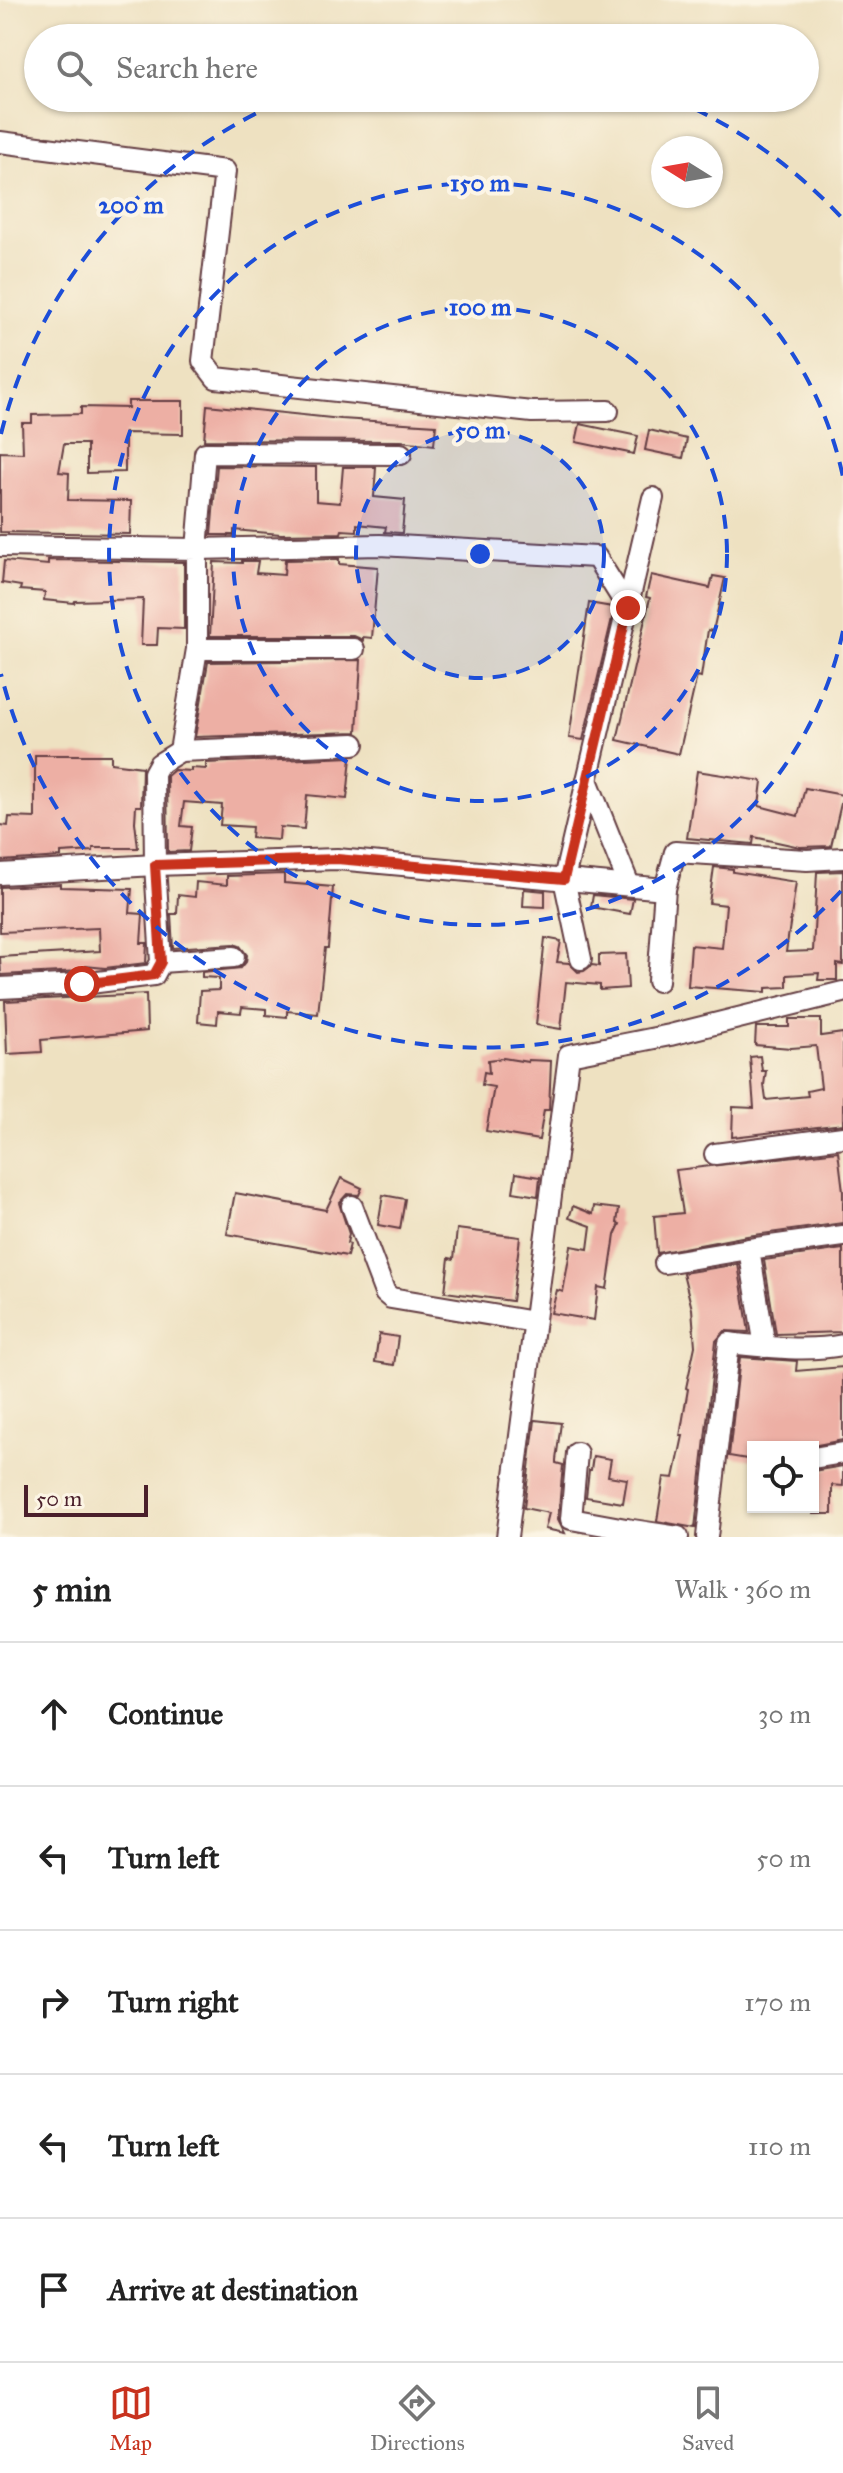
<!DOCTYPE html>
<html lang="en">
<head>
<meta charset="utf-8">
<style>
  body { margin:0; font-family:"IM FELL Great Primer",serif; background:#f6f6f6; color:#222 }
  .controls { position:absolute; right:24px; bottom:24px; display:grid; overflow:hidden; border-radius:0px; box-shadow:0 2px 6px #0004 }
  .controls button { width:72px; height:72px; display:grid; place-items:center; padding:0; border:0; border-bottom:2px solid #e0e0e0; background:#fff; color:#222; font:40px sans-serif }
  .compass { position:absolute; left:651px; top:136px; width:72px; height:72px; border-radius:50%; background:#fff; box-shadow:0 2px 6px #0004; rotate:281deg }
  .scale { position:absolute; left:24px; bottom:20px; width:124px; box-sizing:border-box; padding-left:8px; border:4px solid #4a1f2b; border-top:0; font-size:22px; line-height:28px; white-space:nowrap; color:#4a1f2b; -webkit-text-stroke:6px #fcf5e5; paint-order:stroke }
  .stop { position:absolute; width:24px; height:24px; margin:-18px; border:6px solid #c8321e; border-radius:50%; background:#fff }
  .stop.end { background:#c8321e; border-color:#fff; box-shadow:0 2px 8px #0008 }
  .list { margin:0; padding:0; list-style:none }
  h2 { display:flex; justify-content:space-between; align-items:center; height:104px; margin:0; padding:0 32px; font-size:34px }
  h2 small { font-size:26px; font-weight:400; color:#767676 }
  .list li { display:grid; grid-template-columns:52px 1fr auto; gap:24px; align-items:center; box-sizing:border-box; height:144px; padding:0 32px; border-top:2px solid #e0e0e0 }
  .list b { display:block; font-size:30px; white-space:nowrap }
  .list em { font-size:26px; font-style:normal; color:#767676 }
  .icon { flex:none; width:44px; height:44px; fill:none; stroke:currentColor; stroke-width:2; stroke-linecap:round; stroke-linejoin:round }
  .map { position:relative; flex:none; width:843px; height:1537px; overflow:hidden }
  .search { position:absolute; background:#fff; box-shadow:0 2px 6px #0004; left:24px; right:24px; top:24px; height:88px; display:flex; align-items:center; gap:20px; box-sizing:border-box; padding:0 28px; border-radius:44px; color:#767676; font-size:30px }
  .sheet { height:824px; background:#fff }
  nav { display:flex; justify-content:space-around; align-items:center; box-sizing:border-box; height:112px; border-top:2px solid #e0e0e0; background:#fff; font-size:22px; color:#767676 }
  nav a { display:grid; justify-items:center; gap:4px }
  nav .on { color:#c8321e }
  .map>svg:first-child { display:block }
  .building { fill:#edafa4 }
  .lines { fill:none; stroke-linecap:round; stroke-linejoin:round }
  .minor-casing { stroke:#633c42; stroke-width:24 }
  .minor { stroke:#fff; stroke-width:20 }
  .route { stroke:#c8321e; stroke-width:10 }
  .ring { fill:none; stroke:#1d4ed8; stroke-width:4; stroke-dasharray:14 10 }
  .centre { fill:#1d4ed8; stroke:#fcf5e5; stroke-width:4 }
  .ring-label { font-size:24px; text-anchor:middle; font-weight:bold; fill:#1d4ed8; stroke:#fcf5e5; stroke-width:8; stroke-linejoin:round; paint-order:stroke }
</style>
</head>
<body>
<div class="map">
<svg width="843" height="1537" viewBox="0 0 843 1537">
  <rect width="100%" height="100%" fill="#fcf5e5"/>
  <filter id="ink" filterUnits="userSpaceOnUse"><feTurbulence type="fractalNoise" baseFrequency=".0125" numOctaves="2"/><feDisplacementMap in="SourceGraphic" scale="16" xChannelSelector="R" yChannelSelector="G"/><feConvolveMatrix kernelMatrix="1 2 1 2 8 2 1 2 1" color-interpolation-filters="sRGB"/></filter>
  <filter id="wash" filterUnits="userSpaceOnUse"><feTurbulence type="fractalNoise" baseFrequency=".006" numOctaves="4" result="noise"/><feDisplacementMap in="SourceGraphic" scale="32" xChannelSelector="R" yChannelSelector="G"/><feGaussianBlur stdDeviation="1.8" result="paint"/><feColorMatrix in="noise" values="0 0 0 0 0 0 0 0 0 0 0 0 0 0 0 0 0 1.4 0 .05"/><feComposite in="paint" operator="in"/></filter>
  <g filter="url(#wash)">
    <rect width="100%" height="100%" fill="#eee1c1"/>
    <g id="blocks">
      <g class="building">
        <path d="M128,401H183V434L125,433V472L87,473V444H64L59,472L69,473L68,500L131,501L130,534L0,532V452L23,453L22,423H32V415L81,414V407L128,408Z"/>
        <path d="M207,405L341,419L436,425L434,445L401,441L204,440Z"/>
        <path d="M580,424L638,436L634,454L576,442Z"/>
        <path d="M649,430L687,439L683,458L645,450Z"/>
        <path d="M217,466L316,467V501L340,503L343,467H376L374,497L405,500L402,533L385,532L386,527L357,524V531L342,530L341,533L281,534L234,530V535H211Z"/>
        <path d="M339,559V564L378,567L372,638L363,637V640L354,636H210L214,562L242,563V561H258L256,573L284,575L285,560Z"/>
        <path d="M48,560L184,562V629L158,628L157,645H141L143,599L75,601L74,603L44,600L45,592L20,590L21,586L2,583L4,561L48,565Z"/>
        <path d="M651,575L710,588L713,576L725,578L713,631L708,630L701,677L697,676L679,754L617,740L650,598L646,597Z"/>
        <path d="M589,603L612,607L614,610L583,740L569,738Z"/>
        <path d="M361,660L357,732L195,737L208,662Z"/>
        <path d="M35,755H111V763L142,767L141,806H136L135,822L138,848H93V851L61,853V857L0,861V825L8,826L9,817L35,818Z"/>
        <path d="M351,757L347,799L307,795L304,829L280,827L279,840L251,838L252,827L220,825L222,805L184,802L181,826L192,827L189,851L168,852L167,776L174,770L191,771V768L206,769V763Z"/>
        <path d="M697,771L762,781L759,806L798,816L805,788L843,795L831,846L800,847L754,837L753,844L687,838Z"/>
        <path d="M714,867L733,869V872L796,882L786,952L813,951L817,872L843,871V965L837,964V980H818L819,973L787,975V987L766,988V992L688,986L691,945L722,948L726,905L709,903Z"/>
        <path d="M284,874V883L333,887L328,948H325L318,1014L287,1011V1017L266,1015V1009L242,1007L241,1013L218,1011L217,1024L198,1022L200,991L219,990V978L202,977V972L241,968L246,962L247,955L240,946L234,944L173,948L171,914H177L178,895L195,897L196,882L227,885V876Z"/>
        <path d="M60,884V887L132,889L130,913L143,914L141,943H147L146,963L105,968L86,966V970L81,971L1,975L0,957L100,951L99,928L0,932V887Z"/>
        <path d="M524,889L545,891V907L523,906Z"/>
        <path d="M593,895L633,899L630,914L591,907Z"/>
        <path d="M545,938L561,941L557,962L569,963L578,972L584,971L592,965L599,966V955L626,954L628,988L600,990V985L566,982L561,1029L536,1025Z"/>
        <path d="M146,994L147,1031L41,1040L42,1052L7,1054L5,1001Z"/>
        <path d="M789,1019H821V1036L843,1033V1124L732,1137L733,1107L754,1108L750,1057L760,1056L762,1071H766L764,1085L766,1100L808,1096L807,1091L821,1088L816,1046L791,1048L755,1045L756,1027H789Z"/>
        <path d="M503,1058L528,1062V1060L551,1061L549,1110H544L539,1140L486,1131L494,1087L482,1085L484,1072L489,1073L488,1060Z"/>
        <path d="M838,1151L843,1191V1223L747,1236L657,1253L654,1216L683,1213L676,1170Z"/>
        <path d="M516,1173L540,1177L538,1196L513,1192Z"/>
        <path d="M341,1178L362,1188L359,1195L347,1194L339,1203L349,1234L347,1243L350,1244L347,1256L227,1234L235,1193L326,1210Z"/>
        <path d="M383,1195L405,1199L400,1229L378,1225Z"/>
        <path d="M573,1206L593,1214L594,1206L619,1209L617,1223L620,1224L615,1235L607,1289L598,1287L594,1320L551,1313L557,1290L563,1292L571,1246L588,1249L591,1226L569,1218Z"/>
        <path d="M457,1229L520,1237L512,1301L445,1292L449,1258L454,1259Z"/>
        <path d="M843,1249V1332L776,1334L764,1260Z"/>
        <path d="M738,1264L749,1332L725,1331L716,1341L695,1528L657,1521L664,1477L674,1478L683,1436H680L688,1389L686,1388L695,1346L692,1309L683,1273Z"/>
        <path d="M379,1334L398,1337L394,1365L375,1362Z"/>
        <path d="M740,1357L797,1361L796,1371L843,1367V1440L807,1447H753V1460L729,1456Z"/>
        <path d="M535,1420L561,1423L556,1460V1463L563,1465L558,1519L565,1533L545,1529L549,1513L524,1508Z"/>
        <path d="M593,1456L611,1459L608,1476L627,1479L623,1503L586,1497L589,1470H591Z"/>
        <path d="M843,1466V1486L832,1485V1514H813V1471Z"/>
      </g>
    </g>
  </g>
  <g filter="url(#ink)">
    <use href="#blocks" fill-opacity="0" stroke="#633c42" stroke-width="2"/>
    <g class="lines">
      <g class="minor-casing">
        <g id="minor">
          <path d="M0,142L225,171L203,361L216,378L532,412L608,411"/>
          <path d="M401,454L205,453L197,549L380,545L596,557L628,608"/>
          <path d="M0,546L197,549V649H354"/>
          <path d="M180,751L197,649"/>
          <path d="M587,780L629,885"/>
          <path d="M0,874L155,865L337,859L665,889L675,852L807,860L843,858"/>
          <path d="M581,959L564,879L653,498"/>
          <path d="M161,962L234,957"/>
          <path d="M658,981L665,889"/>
          <path d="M0,988L82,984L154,975L161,962L155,865L154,773L159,764L180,751L354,744"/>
          <path d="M715,1154L843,1137"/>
          <path d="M352,1206L385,1293L391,1298L534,1322"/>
          <path d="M665,1263L749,1249"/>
          <path d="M765,1347L749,1249L843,1236"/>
          <path d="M577,1453L571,1519L626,1529"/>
          <path d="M813,1458L843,1453"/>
          <path d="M507,1537L569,1055L670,1035L843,992"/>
          <path d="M626,1537V1529L678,1537"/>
          <path d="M707,1537L729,1343C766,1347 807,1352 843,1345"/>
        </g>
      </g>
      <use href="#minor" class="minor"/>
    </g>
  </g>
  <g class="lines" filter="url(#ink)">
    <path class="route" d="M82,984L154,975L161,962L155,865L337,859L564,879L628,608"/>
  </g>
  <circle cx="480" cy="554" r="124" fill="#1d4ed8" fill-opacity=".12"/>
  <g class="ring">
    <circle cx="480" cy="554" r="124"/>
    <circle cx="480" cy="554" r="247"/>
    <path d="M843 631A371 371 0 1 1 843 477"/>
    <path d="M841 891A494 494 0 0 1 1 674M1 434A494 494 0 0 1 287 99M673 99A494 494 0 0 1 841 217"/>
  </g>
  <circle cx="480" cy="554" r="12" class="centre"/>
  <g class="ring-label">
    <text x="480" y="191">150 m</text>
    <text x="131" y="213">200 m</text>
    <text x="480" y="315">100 m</text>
    <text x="480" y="438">50 m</text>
  </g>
</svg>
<div class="controls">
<button><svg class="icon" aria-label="locate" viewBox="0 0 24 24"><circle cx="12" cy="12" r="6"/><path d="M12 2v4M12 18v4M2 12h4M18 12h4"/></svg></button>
</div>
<svg class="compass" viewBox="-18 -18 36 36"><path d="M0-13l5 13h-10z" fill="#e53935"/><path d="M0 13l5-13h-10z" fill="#767676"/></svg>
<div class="scale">50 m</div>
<div class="stop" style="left:82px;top:984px"></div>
<div class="stop end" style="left:628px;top:608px"></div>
<div class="search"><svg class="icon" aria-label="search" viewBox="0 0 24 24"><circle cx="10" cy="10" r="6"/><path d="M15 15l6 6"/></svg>Search here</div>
</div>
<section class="sheet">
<h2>5 min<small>Walk · 360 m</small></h2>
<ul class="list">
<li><svg class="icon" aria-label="ahead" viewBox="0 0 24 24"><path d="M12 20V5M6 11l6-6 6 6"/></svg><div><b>Continue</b></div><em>30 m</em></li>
<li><svg class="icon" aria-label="left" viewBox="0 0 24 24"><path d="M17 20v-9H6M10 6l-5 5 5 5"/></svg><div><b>Turn left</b></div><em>50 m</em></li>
<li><svg class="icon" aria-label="right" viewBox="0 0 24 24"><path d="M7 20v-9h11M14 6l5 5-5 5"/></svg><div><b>Turn right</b></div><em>170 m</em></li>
<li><svg class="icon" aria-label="left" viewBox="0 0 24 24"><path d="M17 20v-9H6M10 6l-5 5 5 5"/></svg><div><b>Turn left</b></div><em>110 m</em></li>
<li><svg class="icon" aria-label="arrive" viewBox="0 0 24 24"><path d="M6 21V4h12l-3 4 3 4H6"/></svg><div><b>Arrive at destination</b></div></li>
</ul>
</section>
<nav>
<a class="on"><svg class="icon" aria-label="map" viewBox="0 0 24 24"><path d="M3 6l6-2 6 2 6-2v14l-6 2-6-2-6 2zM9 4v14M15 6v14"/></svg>Map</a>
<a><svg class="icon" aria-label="directions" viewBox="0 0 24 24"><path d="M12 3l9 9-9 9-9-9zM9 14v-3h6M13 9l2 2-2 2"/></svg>Directions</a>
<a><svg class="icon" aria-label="saved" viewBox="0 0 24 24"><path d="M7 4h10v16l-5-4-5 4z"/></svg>Saved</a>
</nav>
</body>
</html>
